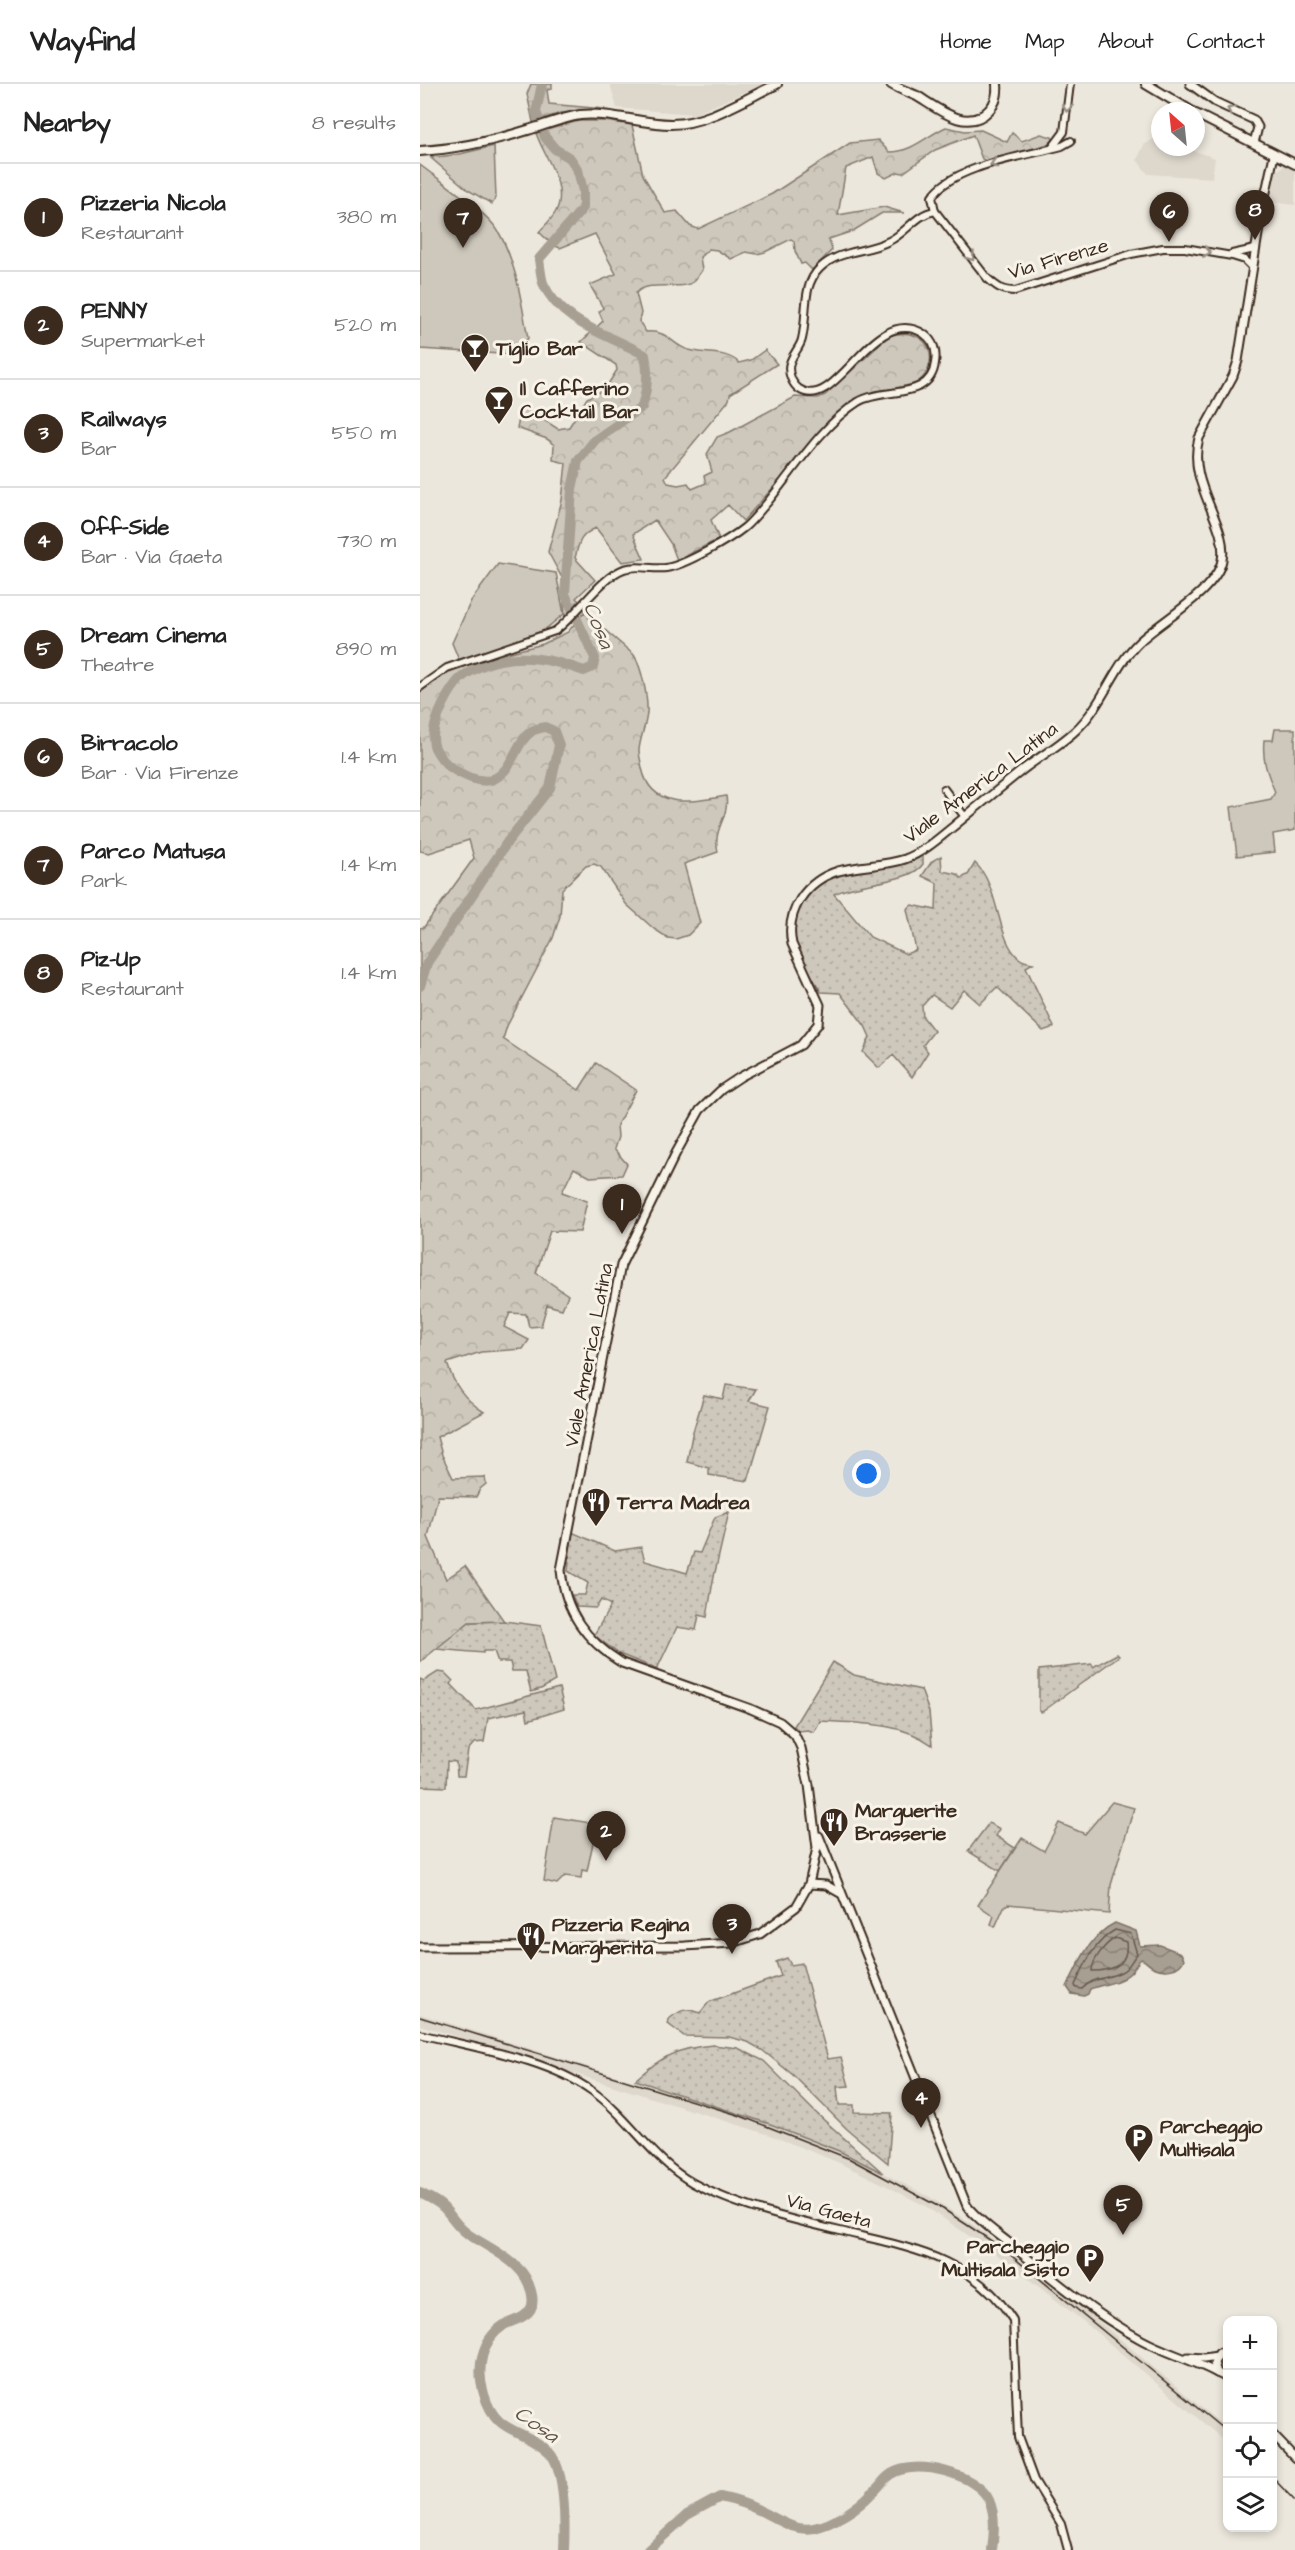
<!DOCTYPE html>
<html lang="en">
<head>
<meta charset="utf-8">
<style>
  body { margin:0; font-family:"Architects Daughter",sans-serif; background:#f2f2f2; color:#222 }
  .controls { position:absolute; right:18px; bottom:18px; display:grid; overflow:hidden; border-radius:12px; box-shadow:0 3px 9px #0003 }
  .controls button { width:54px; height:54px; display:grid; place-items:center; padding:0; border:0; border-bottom:2px solid #e0e0e0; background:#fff; color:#222; font:30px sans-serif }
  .compass { position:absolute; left:731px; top:18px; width:54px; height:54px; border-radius:50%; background:#fff; box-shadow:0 3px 9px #0003; rotate:333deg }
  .you { position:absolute; left:447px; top:1390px; width:21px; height:21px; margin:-15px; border:4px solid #fff; border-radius:50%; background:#1a73e8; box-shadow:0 0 0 9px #1a73e833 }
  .badge { display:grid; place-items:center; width:39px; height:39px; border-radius:50%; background:#3b2a1e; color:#fff; font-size:20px; font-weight:700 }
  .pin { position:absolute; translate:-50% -50px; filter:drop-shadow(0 2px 3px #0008) }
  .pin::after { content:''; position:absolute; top:32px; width:21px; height:18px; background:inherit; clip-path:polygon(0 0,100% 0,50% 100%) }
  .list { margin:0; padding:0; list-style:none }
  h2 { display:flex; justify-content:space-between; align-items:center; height:78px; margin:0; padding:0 24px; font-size:26px }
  h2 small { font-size:20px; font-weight:400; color:#767676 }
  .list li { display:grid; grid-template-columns:39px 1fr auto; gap:18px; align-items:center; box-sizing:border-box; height:108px; padding:0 24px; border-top:2px solid #e0e0e0 }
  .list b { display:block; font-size:22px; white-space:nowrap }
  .list p { margin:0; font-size:20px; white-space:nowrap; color:#767676 }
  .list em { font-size:20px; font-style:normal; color:#767676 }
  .icon { flex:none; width:33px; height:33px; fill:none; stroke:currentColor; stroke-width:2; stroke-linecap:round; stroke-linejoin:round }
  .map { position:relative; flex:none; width:875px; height:2466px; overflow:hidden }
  header { display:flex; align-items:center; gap:36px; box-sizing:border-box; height:84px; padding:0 30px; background:#fff; border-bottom:2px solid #e0e0e0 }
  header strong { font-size:28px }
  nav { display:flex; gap:33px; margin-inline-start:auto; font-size:21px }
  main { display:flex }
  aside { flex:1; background:#fff }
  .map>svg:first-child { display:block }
  .built { fill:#ddd7cc }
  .grass { fill:url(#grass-dots); stroke:#84796d; stroke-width:1.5 }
  .forest { fill:url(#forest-crowns); stroke:#84796d; stroke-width:1.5 }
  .green { fill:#cec8bc; stroke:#84796d; stroke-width:1.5 }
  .water { fill:url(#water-waves); stroke:#7c7064; stroke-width:1.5 }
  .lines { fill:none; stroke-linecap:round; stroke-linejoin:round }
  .shore { stroke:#67594d; stroke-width:1.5 }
  .river { stroke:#a89f93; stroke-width:10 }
  .tertiary-casing { stroke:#3b2a1e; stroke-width:10 }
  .secondary-casing { stroke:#3b2a1e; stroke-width:11 }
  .primary-casing { stroke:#3b2a1e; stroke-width:12 }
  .tertiary { stroke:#f7f3e8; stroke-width:6 }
  .secondary { stroke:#f7f3e8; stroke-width:7 }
  .primary { stroke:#f7f3e8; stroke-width:8 }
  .rail { stroke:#3b2a1e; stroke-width:1.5 }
  .oneway { stroke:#998e83 }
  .labels { text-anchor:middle; stroke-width:6; stroke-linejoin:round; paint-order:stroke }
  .street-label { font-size:20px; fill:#3b2a1e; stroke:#f7f3e8 }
  .poi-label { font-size:20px; font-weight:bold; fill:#3b2a1e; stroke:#f7f3e8; text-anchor:start }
  .water-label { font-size:21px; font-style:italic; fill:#615347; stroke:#f7f3e8 }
</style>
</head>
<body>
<header>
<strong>Wayfind</strong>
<nav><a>Home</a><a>Map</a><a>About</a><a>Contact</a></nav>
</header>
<main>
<aside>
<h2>Nearby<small>8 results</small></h2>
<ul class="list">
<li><span class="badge">1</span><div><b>Pizzeria Nicola</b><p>Restaurant</p></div><em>380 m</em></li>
<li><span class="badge">2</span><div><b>PENNY</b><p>Supermarket</p></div><em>520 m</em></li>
<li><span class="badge">3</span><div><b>Railways</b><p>Bar</p></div><em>550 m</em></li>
<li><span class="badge">4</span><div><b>Off-Side</b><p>Bar · Via Gaeta</p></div><em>730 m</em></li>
<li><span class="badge">5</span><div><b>Dream Cinema</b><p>Theatre</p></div><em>890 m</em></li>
<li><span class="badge">6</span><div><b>Birracolo</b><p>Bar · Via Firenze</p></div><em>1.4 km</em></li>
<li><span class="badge">7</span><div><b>Parco Matusa</b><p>Park</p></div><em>1.4 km</em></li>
<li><span class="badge">8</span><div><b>Piz-Up</b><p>Restaurant</p></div><em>1.4 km</em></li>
</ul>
</aside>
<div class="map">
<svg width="875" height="2466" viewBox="0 0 875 2466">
  <defs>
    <pattern id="grass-dots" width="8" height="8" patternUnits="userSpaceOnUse" patternTransform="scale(1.5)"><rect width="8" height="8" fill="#cec8bc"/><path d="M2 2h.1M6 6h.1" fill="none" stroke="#b2aca1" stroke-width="1.8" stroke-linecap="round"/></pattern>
    <pattern id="forest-crowns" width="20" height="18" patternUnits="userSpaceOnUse" patternTransform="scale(1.5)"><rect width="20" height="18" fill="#cec8bc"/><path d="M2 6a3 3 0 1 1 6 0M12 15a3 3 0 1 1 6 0" fill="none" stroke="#b2aca1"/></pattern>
    <pattern id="water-waves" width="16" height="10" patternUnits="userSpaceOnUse" patternTransform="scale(1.5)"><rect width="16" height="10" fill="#a89f93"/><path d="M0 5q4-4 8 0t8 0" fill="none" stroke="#8a8277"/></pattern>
  </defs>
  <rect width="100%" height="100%" fill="#ece7dc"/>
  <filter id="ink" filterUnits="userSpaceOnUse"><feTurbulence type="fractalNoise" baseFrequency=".0167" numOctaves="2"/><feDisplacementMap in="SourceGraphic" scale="12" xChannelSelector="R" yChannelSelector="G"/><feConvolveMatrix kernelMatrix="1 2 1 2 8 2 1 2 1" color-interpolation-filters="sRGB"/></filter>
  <g filter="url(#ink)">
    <g class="built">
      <path d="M190,0H343L275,30L197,24Z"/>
      <path d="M735,54L740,55V63H763L795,74L792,94L728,90L717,76L724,61Z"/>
      <path d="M869,79L875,82V121L851,118L856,87Z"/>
      <path d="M0,1930L353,2041L419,2067L463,2089L510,2113L555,2142L669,2229L807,2345V2359L663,2237L579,2172L505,2122L459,2098L415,2077L350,2051L0,1941Z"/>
    </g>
    <g class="grass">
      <path d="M503,770V780C491,799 437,798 414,810L450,853L486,870L496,866L487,825L492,821L516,826L517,799L502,792L512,777L521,772L522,787L537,790L541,794L548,791L555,779C580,802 576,855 599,874C603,878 608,878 613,879L606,883L634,943L623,947L577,903L560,920L544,906L530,923L512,911L502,922L503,933L514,947L503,961L508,968L492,993L473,971L459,984L443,968L450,953L445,942L420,909L401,908C392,892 381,876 375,859C371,849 373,841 376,832C387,780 465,790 503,770Z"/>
      <path d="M306,1301L336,1305L329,1317L350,1322L328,1397L289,1391V1384L267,1378L272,1351L284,1311L303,1315Z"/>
      <path d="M309,1428L293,1497L287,1533L279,1531L276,1546L257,1543L237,1585L199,1570L174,1551L191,1521L181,1516L176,1524L157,1523L152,1511H165L168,1499L148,1487L152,1448L195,1467L221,1463L225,1477L267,1489L274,1468L280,1469L295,1433Z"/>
      <path d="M84,1537L121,1542L135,1597L121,1605L111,1608L106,1587H92L90,1578H78L74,1567H63V1569L15,1565L49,1538Z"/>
      <path d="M697,1570L699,1572L622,1628L619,1627V1586L672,1580L673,1583Z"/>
      <path d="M413,1578L434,1591L501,1606L509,1628L512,1661C482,1638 437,1639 400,1637L394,1648L388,1646L378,1647L374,1642Z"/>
      <path d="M18,1588L25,1589L33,1597L31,1600L56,1626L139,1604L144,1625L108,1636L106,1626L68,1634L64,1658L54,1659L48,1666L44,1692H37L36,1678L27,1677L26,1703L0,1702L3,1692L0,1689V1595L4,1597Z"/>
      <path d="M569,1739L580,1745L576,1752L595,1764L580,1787L548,1767Z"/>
      <path d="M367,1874L371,1881L382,1879L408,1975L421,1973L429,2002L417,2003L419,2021H434V2028L472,2029L468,2079L427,2045L373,1991L342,1966L328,1958L309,1953L264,1952L248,1940L249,1935C260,1926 267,1923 280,1929L289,1918L361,1892L356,1878Z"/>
      <path d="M293,1961L318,1964L344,1977L395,2028L463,2089L419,2067L353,2041L215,1996C242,1972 257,1964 293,1961Z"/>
    </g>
    <g class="forest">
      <path d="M111,0H132V5L127,6L129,20L185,25L141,29L113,38L107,10Z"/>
      <path d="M158,37H185L212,41L223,91L245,129L257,127L270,142L278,145L352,110L430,59L458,56L469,68C493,68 506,52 526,43L545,47L561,46L587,58L592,49L602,57L621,50L632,53L633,56L628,60L567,78L562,75L553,51L515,66L483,89L478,88L466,94L458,89L453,73L426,84L418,131L464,123L484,129H462L433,147L409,155L412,166L392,186L385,179L381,180L375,167L374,157L371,155L345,168L337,170L326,168L311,175L297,166L289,165L280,173L282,186C279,190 276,195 273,198C261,207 229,195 216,209L221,229L219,237L226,248C250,246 250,261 269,266C286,271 306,266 319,279L331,276L345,266L357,280L310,310L309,316L245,393L248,399L258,401L268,399L272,405L286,399L284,392L292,388L287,370L297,353L310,348L375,313L398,314L405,311L469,252C480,249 489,248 500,254C517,265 512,292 494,300C489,302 481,302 476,304C457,307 440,312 425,324L323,437L308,421L291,436L299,455L257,476L251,460L235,436L213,450L224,475L202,478L176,444C160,451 159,458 155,474L175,496L156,514L159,517L145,533L142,494L128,468L142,416L146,379L133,376L134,361L127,355L97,344L102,322L138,345L149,343L167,314L185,305L197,286L196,281L161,258L183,237L179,228L183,224L170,201L196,190L175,150L140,164L133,161L119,148C124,142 131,136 135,129C150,104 124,73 116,49Z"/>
      <path d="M164,528L214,571C222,584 228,614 227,629C226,641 220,654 219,666C219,672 221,678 222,684C231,727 273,718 306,712C310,734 292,744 298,768L264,780L280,839L268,851L256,855L248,854L234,845L206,820L181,783L174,780L166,782L142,805L140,832L133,854L87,942L83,955L159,1006L176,979L216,1006L197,1041L198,1053L194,1065L207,1080L202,1091L170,1093L154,1084L142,1108L167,1117L160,1148L130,1147L116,1189L148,1211L142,1225L127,1221L121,1242L109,1243L106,1230L90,1229L84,1243L109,1256L103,1265L61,1268L27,1279C34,1301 44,1315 64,1328L17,1353L22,1371L33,1394L65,1393L66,1400L60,1405L56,1413L18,1412L8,1453L26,1495L45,1482L84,1537L49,1538L0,1578V844L4,843L54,774L49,756L9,769L0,767V609L23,589L59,576L123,560L148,548Z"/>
    </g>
    <g class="green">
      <path d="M74,62L76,114L72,120L48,106L11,74L40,70Z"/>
      <path d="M0,81C18,95 68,129 78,147C97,179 101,218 108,254L97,271L0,265Z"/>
      <path d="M78,480L136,489L144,530L123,547L39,576L32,559L51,517Z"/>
      <path d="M855,645H875V746L853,750L855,768L817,772L811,723L851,715L855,708C847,689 842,676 844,656H853Z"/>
      <path d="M692,1718L714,1724L691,1801L689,1830L588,1820L584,1823L575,1843L571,1840L574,1832L558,1821L602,1754L624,1767L639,1739L665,1750Z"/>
      <path d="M134,1733L177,1740L167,1787L162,1786L161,1794L145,1792L137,1800L124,1797Z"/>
    </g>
    <path class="water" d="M695,1839L716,1847L720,1862L740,1861L761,1869L764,1875C760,1887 744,1888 733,1883C728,1881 727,1877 721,1875C716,1879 715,1885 709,1890C698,1900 682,1900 670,1905L668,1910L664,1912L652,1910L647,1903C659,1879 669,1852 695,1839Z"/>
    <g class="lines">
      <g class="shore">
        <path d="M695,1846L711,1850L717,1870C711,1876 709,1885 701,1888C688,1895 672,1893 662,1905L656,1904L655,1901C665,1880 674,1858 695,1846Z"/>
        <path d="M695,1854L706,1858C709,1881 692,1887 672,1887C672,1876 685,1860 695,1854Z"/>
      </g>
      <g class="river">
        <path d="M0,902L7,879L88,757L130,704L139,661L134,647L125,643C121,644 115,645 112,647C94,659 93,689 71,696C63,698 51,695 44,691C31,685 22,678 15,664C7,647 27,610 38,597C44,590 58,583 66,580C101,568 131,575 164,587L173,583L175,574L145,510L152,405L158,377L175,356L222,323C227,305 229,290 225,271C189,250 141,240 123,199C121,192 120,183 119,175L163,124V107L158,86L150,74L135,65L125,53L116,28L122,0"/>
        <path d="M0,2109C8,2113 17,2117 23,2123C32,2132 37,2143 48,2150C64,2161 83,2169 97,2183C108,2193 121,2221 105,2231C99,2236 91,2237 84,2241C61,2256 56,2285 64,2310C76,2352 103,2343 129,2368C146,2385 145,2443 144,2466"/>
        <path d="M228,2466L267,2431L300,2413C314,2416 327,2420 339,2426C356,2434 374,2448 394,2444C414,2440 438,2424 452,2409C459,2404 464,2394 471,2390C496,2374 557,2390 569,2416C576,2432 574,2450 572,2466"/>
      </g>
      <g class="tertiary-casing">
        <g id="tertiary">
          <path d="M651,57L642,62C607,72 532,81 512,113L515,127L567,194C577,203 582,207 595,207L711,170L743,164H765L812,172L825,176L832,183"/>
          <path d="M632,64L644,48L650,0"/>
          <path d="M812,170L835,165"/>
          <path d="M0,603L27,584L135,547C157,531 181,493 204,485C218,480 232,486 246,484C265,481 309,456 325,443C333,436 340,427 347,419C373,387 403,340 438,318C462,303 511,317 515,279C517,268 514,257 504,250C453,217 417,331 379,305C373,301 369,292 369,284C369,273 380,265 382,255C388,231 381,202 400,184C420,165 446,169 469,157C486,149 496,130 515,127"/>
          <path d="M524,705L545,733"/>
          <path d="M0,1950C54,1964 126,1974 172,2007C209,2033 233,2077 273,2099C315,2122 373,2136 420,2147C486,2163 554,2173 593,2236L598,2353L614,2396L641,2440L648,2466"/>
        </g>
      </g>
      <g class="secondary-casing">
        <g id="secondary">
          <path d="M770,0L795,18L834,36L838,43L834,59"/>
          <path d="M399,1752L547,2122C558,2136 574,2147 588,2158C630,2193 674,2230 722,2256C746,2269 773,2276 797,2289"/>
          <path d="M389,1800L406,1801L420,1809"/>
          <path d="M0,1863L265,1862L312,1859L340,1850L376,1823L389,1800L397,1764L389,1701L381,1664L375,1651L360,1638L331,1625L202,1579C166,1557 145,1528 141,1486L201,1181L256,1069L280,1026L302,1005L320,993L381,961L398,940L400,921L372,860C365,827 386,797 418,787C440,781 464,782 485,775C504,768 519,754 534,742C557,723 581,703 605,684C621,672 640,661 656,646C683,621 693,583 719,558C741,537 797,506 802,476C809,439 766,400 779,354L813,292L818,277L841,131L854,71"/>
          <path d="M808,2267L799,2269L794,2279L797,2289L808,2294"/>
          <path d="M768,2273L784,2274L797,2272"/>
          <path d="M852,2350L875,2374"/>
        </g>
      </g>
      <g class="primary-casing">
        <g id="primary">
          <path d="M471,0C479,5 488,8 497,12C517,24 547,50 569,26C576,19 578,10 577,0"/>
          <path d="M726,0L771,27"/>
          <path d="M776,30L875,80"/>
          <path d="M0,67C36,65 73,57 108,46C125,41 142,34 160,31C192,28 220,40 251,40C287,40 325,15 357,0"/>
        </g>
      </g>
      <use href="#tertiary" class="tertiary"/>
      <use href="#secondary" class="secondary"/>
      <use href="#primary" class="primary"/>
      <g class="rail">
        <path d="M0,1933L318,2031L430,2075L523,2125L582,2164L808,2349"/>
        <path d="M852,2393L875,2417"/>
      </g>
    </g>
    <defs><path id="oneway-chevron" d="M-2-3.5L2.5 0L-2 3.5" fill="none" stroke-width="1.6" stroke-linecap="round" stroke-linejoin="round" transform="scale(1.5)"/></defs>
    <g class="oneway">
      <use href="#oneway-chevron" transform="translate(647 24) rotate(97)"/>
      <use href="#oneway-chevron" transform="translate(811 26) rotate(-157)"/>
      <use href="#oneway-chevron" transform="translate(574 80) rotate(164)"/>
      <use href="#oneway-chevron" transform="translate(787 168) rotate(10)"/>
      <use href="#oneway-chevron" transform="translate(551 173) rotate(55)"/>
    </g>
  </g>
  <defs>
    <g id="bar-pin" transform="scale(1.5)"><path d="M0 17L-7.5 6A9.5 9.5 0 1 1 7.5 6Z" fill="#3b2a1e" stroke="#f7f3e8"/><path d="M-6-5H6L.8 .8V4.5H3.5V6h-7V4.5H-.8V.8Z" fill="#fff"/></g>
    <g id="restaurant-pin" transform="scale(1.5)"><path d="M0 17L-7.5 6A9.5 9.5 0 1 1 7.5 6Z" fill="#3b2a1e" stroke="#f7f3e8"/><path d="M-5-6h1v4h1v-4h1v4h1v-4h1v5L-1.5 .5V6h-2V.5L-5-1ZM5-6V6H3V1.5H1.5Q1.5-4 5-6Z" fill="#fff"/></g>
    <g id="parking-pin" transform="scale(1.5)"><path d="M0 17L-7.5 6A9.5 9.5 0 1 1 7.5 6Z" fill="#3b2a1e" stroke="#f7f3e8"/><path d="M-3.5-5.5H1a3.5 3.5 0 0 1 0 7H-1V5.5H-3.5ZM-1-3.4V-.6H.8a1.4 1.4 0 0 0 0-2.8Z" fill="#fff"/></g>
  </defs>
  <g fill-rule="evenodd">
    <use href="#bar-pin" x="55" y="264"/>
    <use href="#bar-pin" x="79" y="316"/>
    <use href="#restaurant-pin" x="176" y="1418"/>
    <use href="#restaurant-pin" x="414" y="1738"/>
    <use href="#restaurant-pin" x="111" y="1852"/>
    <use href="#parking-pin" x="719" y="2054"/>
    <use href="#parking-pin" x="670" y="2174"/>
  </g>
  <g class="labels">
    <g class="street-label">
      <text transform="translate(638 174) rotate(-16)" y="7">Via Firenze</text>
      <text transform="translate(560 698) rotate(-37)" y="7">Viale America Latina</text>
      <text transform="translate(168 1271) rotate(-79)" y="7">Viale America Latina</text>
      <text transform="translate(409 2126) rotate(15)" y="7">Via Gaeta</text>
    </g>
    <g class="poi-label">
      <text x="76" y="271">Tiglio Bar</text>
      <text x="100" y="311">Il Cafferino<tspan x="100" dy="23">Cocktail Bar</tspan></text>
      <text x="197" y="1425">Terra Madrea</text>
      <text x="435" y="1733">Marguerite<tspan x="435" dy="23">Brasserie</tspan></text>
      <text x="132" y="1847">Pizzeria Regina<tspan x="132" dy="23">Margherita</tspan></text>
      <text x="740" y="2049">Parcheggio<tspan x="740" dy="23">Multisala</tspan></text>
      <text x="649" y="2169" text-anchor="end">Parcheggio<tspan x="649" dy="23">Multisala Sisto</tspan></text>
    </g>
    <g class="water-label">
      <text transform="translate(179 541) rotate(68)" y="7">Cosa</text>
      <text transform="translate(117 2340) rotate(35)" y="7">Cosa</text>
    </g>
  </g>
</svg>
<div class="controls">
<button>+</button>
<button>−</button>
<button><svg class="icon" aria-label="locate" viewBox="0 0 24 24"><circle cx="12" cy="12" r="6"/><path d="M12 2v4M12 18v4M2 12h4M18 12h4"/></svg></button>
<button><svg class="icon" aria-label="layers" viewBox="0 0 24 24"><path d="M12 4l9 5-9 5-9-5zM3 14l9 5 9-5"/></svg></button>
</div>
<svg class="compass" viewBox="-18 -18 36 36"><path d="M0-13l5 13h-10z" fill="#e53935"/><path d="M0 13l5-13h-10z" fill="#767676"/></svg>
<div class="you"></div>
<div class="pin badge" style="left:202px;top:1150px">1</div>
<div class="pin badge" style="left:186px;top:1777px">2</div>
<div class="pin badge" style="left:312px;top:1870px">3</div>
<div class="pin badge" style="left:501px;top:2044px">4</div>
<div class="pin badge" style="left:703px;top:2151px">5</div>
<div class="pin badge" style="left:749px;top:158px">6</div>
<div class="pin badge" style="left:43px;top:164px">7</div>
<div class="pin badge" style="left:835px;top:156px">8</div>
</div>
</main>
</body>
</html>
